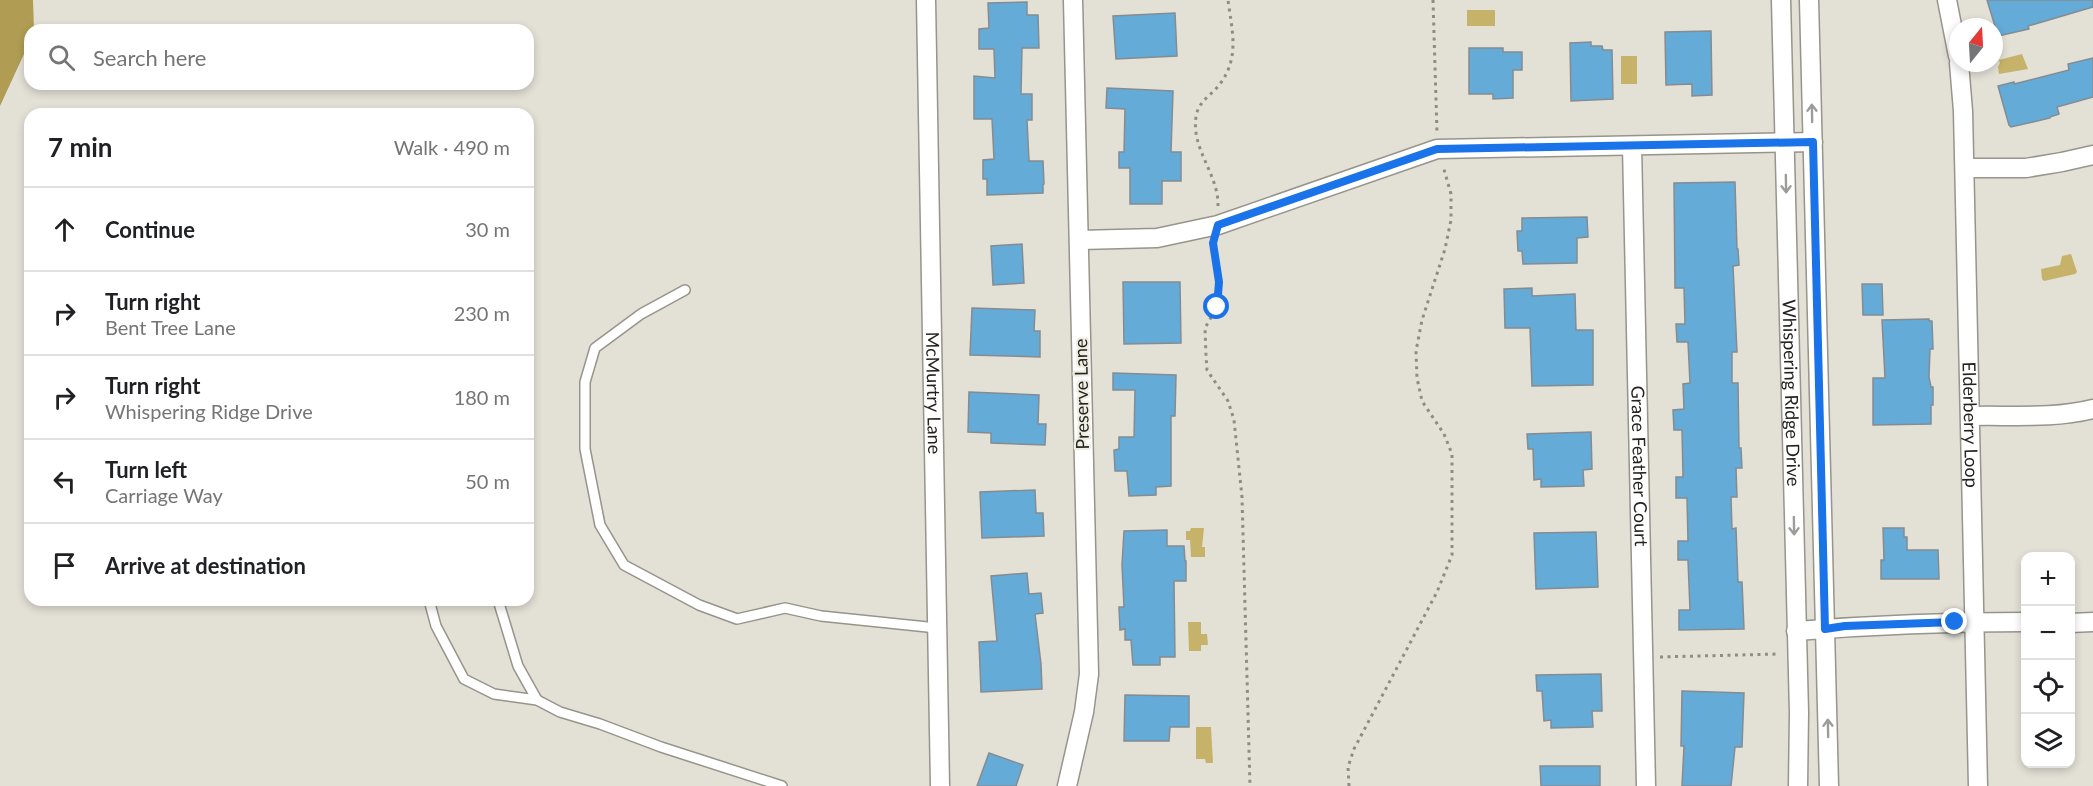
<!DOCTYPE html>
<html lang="en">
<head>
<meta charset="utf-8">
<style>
  body { margin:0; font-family:Lato,sans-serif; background:#f6f6f6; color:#202124 }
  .controls { position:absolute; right:18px; bottom:18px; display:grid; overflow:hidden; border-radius:12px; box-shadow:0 3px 9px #0003 }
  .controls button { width:54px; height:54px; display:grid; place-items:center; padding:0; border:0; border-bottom:2px solid #e0e0e0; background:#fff; color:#202124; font:30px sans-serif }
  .compass { position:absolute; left:1949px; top:18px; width:54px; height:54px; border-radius:50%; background:#fff; box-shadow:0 3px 9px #0003; rotate:18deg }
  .stop { position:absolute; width:18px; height:18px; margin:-14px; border:4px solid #1a73e8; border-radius:50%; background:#fff }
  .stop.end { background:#1a73e8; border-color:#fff; box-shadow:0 2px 6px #0008 }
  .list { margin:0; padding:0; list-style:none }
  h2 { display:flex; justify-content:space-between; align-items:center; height:78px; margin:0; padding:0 24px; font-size:26px }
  h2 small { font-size:20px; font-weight:400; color:#757577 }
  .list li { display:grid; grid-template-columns:39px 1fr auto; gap:18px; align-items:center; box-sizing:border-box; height:84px; padding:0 24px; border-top:2px solid #e0e0e0 }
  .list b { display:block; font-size:22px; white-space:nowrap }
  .list p { margin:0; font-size:20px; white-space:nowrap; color:#757577 }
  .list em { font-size:20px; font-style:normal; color:#757577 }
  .icon { flex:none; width:33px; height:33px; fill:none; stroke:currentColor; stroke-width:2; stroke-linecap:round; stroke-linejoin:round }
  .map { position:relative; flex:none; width:2093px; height:786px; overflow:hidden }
  .search { position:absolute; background:#fff; box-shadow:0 3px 9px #0003; left:24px; top:24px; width:510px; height:66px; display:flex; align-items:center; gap:15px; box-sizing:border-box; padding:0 21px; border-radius:18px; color:#757577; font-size:22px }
  .panel { position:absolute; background:#fff; box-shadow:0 3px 9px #0003; left:24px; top:108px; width:510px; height:498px; border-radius:18px }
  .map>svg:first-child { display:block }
  .forest { fill:#b09d53 }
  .water { fill:#c6b369 }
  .building { fill:#64abd7; stroke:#848c92; stroke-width:1.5 }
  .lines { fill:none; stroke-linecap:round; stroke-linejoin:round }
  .service-casing { stroke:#96948b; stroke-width:12 }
  .minor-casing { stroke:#96948b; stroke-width:21 }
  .path { stroke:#8e8c85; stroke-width:3; stroke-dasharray:3 4.5; stroke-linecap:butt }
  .service { stroke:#fff; stroke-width:9 }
  .minor { stroke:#fff; stroke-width:18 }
  .oneway { stroke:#9c9c9a }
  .route { stroke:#1a73e8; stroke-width:8 }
  .labels { text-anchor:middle; stroke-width:4.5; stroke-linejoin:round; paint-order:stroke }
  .street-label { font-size:18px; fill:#23221f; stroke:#f0ede3 }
</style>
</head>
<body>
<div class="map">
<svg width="2093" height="786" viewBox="0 0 2093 786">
  <rect width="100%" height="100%" fill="#e3e0d6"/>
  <path class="forest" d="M0,0H33L34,30H30V41L0,106Z"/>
  <g class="water">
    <rect x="1467" y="10" width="28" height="16"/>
    <path d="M2022,54L2028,69L1999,74L1998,67L2000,63L1999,60Z"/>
    <rect x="1621" y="56" width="16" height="28"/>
    <path d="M2071,254L2077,272L2075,274L2044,281L2042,279L2041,269L2060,265L2062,256Z"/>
    <path d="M1191,528H1204L1202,547H1205V557H1191L1190,540H1186V531H1190Z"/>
    <path d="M1188,622H1201V634H1207L1208,645H1201V651H1189Z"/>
    <path d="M1196,727H1211L1213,763H1206L1205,759H1196Z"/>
  </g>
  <g class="building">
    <path d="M1987,0H2093V7L2042,22L2028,26L2029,29L1998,36Z"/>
    <path d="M1027,2V15H1038L1039,48H1022L1021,94H1032V120H1027L1029,161H1043L1044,184L1043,185V193L987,195V179H983V160L994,159L992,119H974V76L995,78L994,49H979V29L989,28L988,3Z"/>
    <path d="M1175,13L1177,56L1116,59L1113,16Z"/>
    <path d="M1711,31L1712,95L1692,96V84L1666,85L1665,32Z"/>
    <path d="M1591,42V46H1602L1603,50H1612L1613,99L1571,101L1570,43Z"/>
    <path d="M1469,48H1503V52H1522V70H1513V98L1493,99V94H1469Z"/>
    <path d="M2093,58V97L2057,107L2059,114L2050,117V118L2011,127L2009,125L1998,86L2014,82V84L2069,70L2068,64Z"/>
    <path d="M1107,88L1173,91L1171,152H1181V181H1162V204H1130V168H1119V152H1124L1125,109L1106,108Z"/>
    <path d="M1735,182L1737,249H1738L1739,265L1733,266L1737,352H1732V383H1738L1739,448H1741L1742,468H1736L1737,497H1731L1732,529L1736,528L1738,582H1742L1744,629L1679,630V610H1690L1688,560H1678V541H1688L1687,498H1676V477H1683L1682,430H1674L1673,410L1684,409L1683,384L1690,383L1688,342H1677L1676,324H1685L1684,288H1675L1674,183Z"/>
    <path d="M1587,217L1588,237L1577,238V263L1523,264L1522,251H1518L1517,231H1522V218Z"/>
    <path d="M1022,244L1024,283L993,285L991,246Z"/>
    <path d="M1123,282H1180L1181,343L1124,344Z"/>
    <path d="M1862,284H1882L1883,315H1863Z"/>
    <path d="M1532,288V296L1575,294L1576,330H1593V385L1532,386L1530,328H1505L1504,289Z"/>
    <path d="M972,308L1035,310L1034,331H1040V357L970,355Z"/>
    <path d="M1929,319V321H1932L1933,349H1930L1929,377L1931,387H1933V405H1931V424L1873,425V378H1885L1882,320Z"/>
    <path d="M1113,373L1176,375L1175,416H1171V486L1156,487V495L1129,496L1127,471H1115L1114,450L1119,449V437H1134L1135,390H1113Z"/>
    <path d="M969,392L1039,395L1038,424H1046L1045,445L991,443V433L968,432Z"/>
    <path d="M1591,432L1592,469L1583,470L1584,486L1541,487V479L1534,480L1533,449H1528L1527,434Z"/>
    <path d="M1035,490L1036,513H1043L1044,536L982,538L980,492Z"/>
    <path d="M1883,528H1904V537H1907V550H1938L1939,579H1881V560H1884Z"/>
    <path d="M1167,530V546H1184L1185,561H1186V581H1174L1175,657H1160V665H1133L1131,640H1125V629L1120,630L1119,607H1124L1122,565L1124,531Z"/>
    <path d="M1596,532L1598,587L1536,589L1534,533Z"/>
    <path d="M1027,573L1029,594L1041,593L1043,613L1035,614L1041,664L1042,689L981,692L979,642L997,641L991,576Z"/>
    <path d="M1601,674L1602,711H1592L1593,727L1551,728V720L1544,721L1542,691H1537L1536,675Z"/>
    <path d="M1682,691L1744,693L1742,747H1735L1731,786H1682L1684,746H1681Z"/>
    <path d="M1125,695L1189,696V727H1170L1169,741H1124Z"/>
    <path d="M989,753L1023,765L1016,786H977Z"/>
    <path d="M1540,766H1600V786H1541Z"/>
  </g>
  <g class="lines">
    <g class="service-casing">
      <g id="service">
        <path d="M685,290L641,314L595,348L585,382V449L600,525L624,565L699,605L737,619L785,608L821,616L937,628"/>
        <path d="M429,600L436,626L464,679L494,694L537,700L560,712L600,724L661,747L782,786"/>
        <path d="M498,600L518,666L537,700"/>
      </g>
    </g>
    <g class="minor-casing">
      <g id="minor">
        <path id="s1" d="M926,0L940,786"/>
        <path id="s2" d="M1781,0L1799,713L1798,786"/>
        <path d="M1809,0L1829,786"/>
        <path d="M1947,0L1958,56"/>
        <path id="s3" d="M1959,63L1963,111L1978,786"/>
        <path id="s4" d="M1632,146L1646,786"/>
        <path d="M1965,168H2026L2062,162L2093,155"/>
        <path d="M1080,240L1157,238L1218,225L1437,149L1813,142"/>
        <path d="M1971,416C2011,415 2054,419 2093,409"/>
        <path d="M2070,623L2093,622"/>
        <path d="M1796,631C1873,625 1949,622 2026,622"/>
        <path d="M1067,786L1084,712L1089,674L1073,0"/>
      </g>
    </g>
    <g class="path">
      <path d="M1433,0L1437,133"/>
      <path d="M1218,206C1219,175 1191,149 1196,117C1198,101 1212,95 1220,84C1240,57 1232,31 1228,0"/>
      <path d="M1213,244L1219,282L1217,307L1205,328L1206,356L1207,370L1228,401L1234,420L1242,497L1250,786"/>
      <path d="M1660,657L1779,654"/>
      <path d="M1349,786L1348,767L1354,749L1437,592L1452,555V454L1444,434L1422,401L1417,378L1416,351L1422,320L1445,249L1451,220V194L1443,166"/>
    </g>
    <use href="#service" class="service"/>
    <use href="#minor" class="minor"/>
  </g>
  <defs><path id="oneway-shaft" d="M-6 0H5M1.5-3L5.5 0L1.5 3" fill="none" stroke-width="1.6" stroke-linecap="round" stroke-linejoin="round" transform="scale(1.5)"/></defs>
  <g class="oneway">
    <use href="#oneway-shaft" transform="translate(1812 113) rotate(-91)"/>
    <use href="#oneway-shaft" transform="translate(1786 184) rotate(89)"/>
    <use href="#oneway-shaft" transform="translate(1794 526) rotate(89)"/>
    <use href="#oneway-shaft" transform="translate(1828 728) rotate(-91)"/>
  </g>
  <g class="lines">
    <path class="route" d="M1217,307L1219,282L1213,243L1218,225L1437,149L1813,142L1825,629L1845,626L1955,622"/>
  </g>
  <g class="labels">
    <g class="street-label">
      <text dy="6" stroke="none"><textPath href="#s1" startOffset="393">McMurtry Lane</textPath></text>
      <text dy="6" stroke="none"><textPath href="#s2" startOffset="393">Whispering Ridge Drive</textPath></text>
      <text transform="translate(1082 394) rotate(-91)" y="6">Preserve Lane</text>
      <text dy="6" stroke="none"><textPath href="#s3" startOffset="362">Elderberry Loop</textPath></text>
      <text dy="6" stroke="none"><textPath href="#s4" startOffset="320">Grace Feather Court</textPath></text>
    </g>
  </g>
</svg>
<div class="controls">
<button>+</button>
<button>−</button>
<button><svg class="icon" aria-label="locate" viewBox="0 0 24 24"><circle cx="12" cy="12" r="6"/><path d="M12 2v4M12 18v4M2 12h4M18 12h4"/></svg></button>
<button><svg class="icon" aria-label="layers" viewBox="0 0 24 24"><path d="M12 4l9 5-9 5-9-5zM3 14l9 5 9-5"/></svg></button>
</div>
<svg class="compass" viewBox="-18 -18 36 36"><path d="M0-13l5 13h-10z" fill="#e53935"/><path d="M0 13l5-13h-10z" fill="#757577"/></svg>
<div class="stop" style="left:1217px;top:307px"></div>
<div class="stop end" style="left:1955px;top:622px"></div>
<div class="search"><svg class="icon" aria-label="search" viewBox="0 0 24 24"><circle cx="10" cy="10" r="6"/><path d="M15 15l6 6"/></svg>Search here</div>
<section class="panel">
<h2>7 min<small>Walk · 490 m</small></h2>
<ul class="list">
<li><svg class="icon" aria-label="ahead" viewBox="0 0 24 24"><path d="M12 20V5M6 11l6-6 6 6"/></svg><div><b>Continue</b></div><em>30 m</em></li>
<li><svg class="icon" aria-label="right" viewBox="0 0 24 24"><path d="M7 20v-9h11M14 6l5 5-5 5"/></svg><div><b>Turn right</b><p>Bent Tree Lane</p></div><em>230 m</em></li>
<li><svg class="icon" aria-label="right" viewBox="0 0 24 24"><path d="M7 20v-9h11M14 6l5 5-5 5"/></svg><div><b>Turn right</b><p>Whispering Ridge Drive</p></div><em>180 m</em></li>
<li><svg class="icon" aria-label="left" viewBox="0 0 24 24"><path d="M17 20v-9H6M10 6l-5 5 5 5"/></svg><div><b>Turn left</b><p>Carriage Way</p></div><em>50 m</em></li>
<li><svg class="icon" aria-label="arrive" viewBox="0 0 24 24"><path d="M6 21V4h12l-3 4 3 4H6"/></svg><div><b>Arrive at destination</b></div></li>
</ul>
</section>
</div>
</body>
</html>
